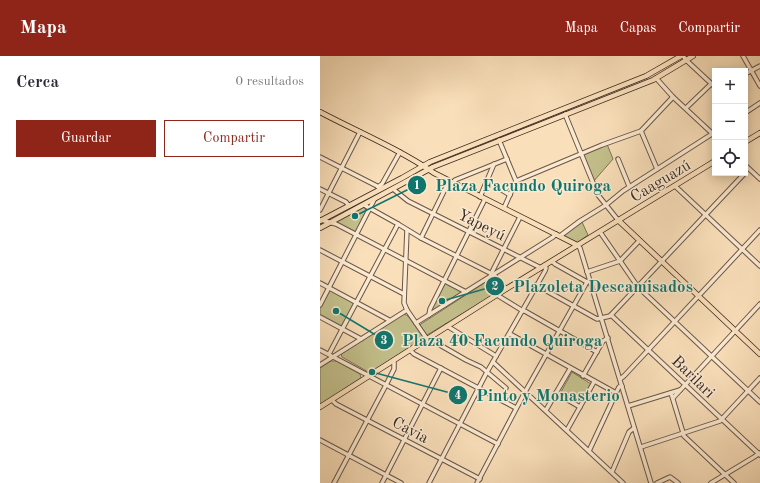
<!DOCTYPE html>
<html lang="es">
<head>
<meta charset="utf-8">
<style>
  body { margin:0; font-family:"Old Standard TT",serif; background:#f7f7f7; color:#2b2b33 }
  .controls { position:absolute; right:12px; top:12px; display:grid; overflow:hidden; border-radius:0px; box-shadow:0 2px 10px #0003 }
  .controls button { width:36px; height:36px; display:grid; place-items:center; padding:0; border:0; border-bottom:1px solid #e1e1e2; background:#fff; color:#2b2b33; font:20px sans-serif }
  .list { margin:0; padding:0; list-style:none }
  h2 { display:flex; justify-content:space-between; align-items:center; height:52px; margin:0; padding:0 16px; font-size:17px }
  h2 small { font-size:13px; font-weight:400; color:#7c7c81 }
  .actions { display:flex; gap:8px; padding:12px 16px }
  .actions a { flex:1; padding:9px 0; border:1px solid #8f2418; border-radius:0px; text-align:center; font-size:14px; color:#8f2418 }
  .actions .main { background:#8f2418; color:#fff }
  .icon { flex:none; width:22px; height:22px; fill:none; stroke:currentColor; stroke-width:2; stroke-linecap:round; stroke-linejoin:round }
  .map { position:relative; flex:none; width:440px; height:427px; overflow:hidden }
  header { display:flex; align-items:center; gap:24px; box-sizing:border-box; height:56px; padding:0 20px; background:#8f2418; color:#fff }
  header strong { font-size:19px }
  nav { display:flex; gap:22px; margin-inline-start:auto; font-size:14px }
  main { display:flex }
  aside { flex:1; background:#fff }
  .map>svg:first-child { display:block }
  .green { fill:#c3c08c; stroke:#7e7456 }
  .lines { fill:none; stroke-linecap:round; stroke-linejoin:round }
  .minor-casing { stroke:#6a5546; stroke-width:5.5 }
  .major-casing { stroke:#3a271f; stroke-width:6 }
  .minor { stroke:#fbead2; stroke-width:3.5 }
  .major { stroke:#f9dfba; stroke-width:4.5 }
  .labels { text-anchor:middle; stroke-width:3; stroke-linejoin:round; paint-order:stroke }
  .street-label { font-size:16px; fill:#3a271f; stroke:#fbead2 }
  .leader { fill:none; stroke:#0f766e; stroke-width:1.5 }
  .callout-dot { fill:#0f766e; stroke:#fbead2; stroke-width:1.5 }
  .mark-label { font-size:12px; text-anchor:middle; font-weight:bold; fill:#fff }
  .callout-label { font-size:17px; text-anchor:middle; font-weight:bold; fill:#0f766e; stroke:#fbead2; stroke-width:3; stroke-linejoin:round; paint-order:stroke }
</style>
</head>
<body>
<header>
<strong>Mapa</strong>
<nav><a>Mapa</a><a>Capas</a><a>Compartir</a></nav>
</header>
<main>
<aside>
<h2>Cerca<small>0 resultados</small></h2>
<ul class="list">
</ul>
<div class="actions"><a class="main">Guardar</a><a>Compartir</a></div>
</aside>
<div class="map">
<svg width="440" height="427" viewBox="0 0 440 427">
  <rect width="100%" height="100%" fill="#f9dfba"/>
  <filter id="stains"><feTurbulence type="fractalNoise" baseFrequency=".005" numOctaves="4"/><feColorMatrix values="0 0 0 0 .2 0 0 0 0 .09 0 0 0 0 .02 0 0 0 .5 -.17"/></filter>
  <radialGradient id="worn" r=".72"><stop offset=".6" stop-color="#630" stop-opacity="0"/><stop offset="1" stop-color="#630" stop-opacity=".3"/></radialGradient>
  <g class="green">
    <path d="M287,88L293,103L273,126L263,100V98Z"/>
    <path d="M43,151L45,152L46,155L36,176L17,167V165Z"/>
    <path d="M262,166L268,179L257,187L243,180V179Z"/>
    <path d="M172,222L176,223L183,233L107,279L100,269L101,268Z"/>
    <path d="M124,226L140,234L141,237L114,254L112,253Z"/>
    <path d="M9,231L37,246L23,273L0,261V249Z"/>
    <path d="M84,258L88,260L103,281L100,285L50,317L22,301L21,298Z"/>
    <path d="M11,305H16L40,318L41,322L0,349V312Z"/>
    <path d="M252,316L271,328L260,346L241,336Z"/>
  </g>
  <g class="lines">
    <g class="minor-casing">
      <g id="minor">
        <path d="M363,0L366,4L395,31"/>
        <path d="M423,0L440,30"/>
        <path d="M425,18L440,10"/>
        <path d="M336,22L353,41L395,80"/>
        <path d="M366,52L391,28"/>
        <path d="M425,57L440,47"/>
        <path d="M245,58L278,139L298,164"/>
        <path d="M321,75L337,113"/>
        <path d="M179,84L196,125L184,152"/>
        <path d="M0,101L57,130L60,133"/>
        <path d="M298,103L309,130"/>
        <path d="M425,109L440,123"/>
        <path d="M196,125L282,89L321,75L353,41"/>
        <path d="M133,127L135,124L187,103"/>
        <path d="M355,130L440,210"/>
        <path d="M58,131L62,128L80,96"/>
        <path d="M0,133L26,146L29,150"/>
        <path d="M73,133L88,145L221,212"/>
        <path d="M180,133L190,139"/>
        <path d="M160,141L174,108"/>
        <path d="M44,149L78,168L101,182L174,219L186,233"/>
        <path d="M0,154L40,76"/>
        <path d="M1,164L16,168L146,236"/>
        <path d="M87,174L84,247L87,254L107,283"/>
        <path d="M280,176L318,231L440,346"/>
        <path d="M240,180L260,165L286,149L303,135L395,76"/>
        <path d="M101,182L129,125"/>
        <path d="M257,189L260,192L331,427"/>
        <path d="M0,194L84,238"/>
        <path d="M232,205L235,208L267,226"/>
        <path d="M267,216L300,205L319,185"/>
        <path d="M171,218L200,161"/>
        <path d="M0,227L69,264"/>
        <path d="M216,229L277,263L290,260L425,117"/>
        <path d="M177,239L203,255"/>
        <path d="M0,249L54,144"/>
        <path d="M203,254L277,296"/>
        <path d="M109,259L110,253L165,143"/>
        <path d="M291,259L440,399"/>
        <path d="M0,261L41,283"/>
        <path d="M96,267L233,181L236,178"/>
        <path d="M127,270L176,300"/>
        <path d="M190,278L296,337"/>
        <path d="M110,282L113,285L146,304L161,311L186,332"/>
        <path d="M0,294L178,388"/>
        <path d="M90,294L94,298L196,352"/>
        <path d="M9,298L78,168"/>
        <path d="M173,306L303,427"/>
        <path d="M0,309L87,254"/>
        <path d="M263,320L283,285L288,282"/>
        <path d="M300,323L304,320L440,174"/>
        <path d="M236,337L260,351"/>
        <path d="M351,337L364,380L414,427"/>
        <path d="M353,342L440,248"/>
        <path d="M12,344L16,348L160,423"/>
        <path d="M308,350L360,334"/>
        <path d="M226,354L250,313"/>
        <path d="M247,374L274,326"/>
        <path d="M0,384L81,427"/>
        <path d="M321,391L400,365L440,322"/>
        <path d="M269,395L296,337L299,331L302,330"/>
        <path d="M292,416L309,376L314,372"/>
        <path d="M14,427L66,329L74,313V305"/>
        <path d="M62,427L121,312"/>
        <path d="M109,427L167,316L225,215L226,212L225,209"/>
        <path d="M157,427L205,336L267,226L270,225"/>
        <path d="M337,427L350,421L358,427"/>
        <path d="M391,427L434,401L440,397"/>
      </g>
    </g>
    <g class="major-casing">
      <g id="major">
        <path d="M0,56C38,76 79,93 114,117L257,189"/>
        <path d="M425,86L440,77"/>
        <path d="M298,164L440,298"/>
        <path d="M0,165L82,122L110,106L326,20L361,0"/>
        <path d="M0,172L113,111L333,24L373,0"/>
        <path d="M0,351L186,233L395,105"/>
      </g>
    </g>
    <use href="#minor" class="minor"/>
    <use href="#major" class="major"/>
  </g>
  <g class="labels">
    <g class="street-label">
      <text transform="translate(340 124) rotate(-31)" y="6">Caaguazú</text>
      <text transform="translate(162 168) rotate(27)" y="6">Yapeyú</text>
      <text transform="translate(374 320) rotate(44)" y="6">Barilari</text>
      <text transform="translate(91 373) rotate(28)" y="6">Cavia</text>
    </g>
  </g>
  <path class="leader" d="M35 160L97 129M122 245L175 230M16 255L64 284M52 316L138 339"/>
  <g class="callout-dot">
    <circle cx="35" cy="160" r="4"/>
    <circle cx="122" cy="245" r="4"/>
    <circle cx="16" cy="255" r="4"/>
    <circle cx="52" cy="316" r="4"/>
    <circle cx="97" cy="129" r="10"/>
    <circle cx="175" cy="230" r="10"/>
    <circle cx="64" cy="284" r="10"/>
    <circle cx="138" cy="339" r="10"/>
  </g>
  <g class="mark-label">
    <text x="97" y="133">1</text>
    <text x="175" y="234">2</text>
    <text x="64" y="288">3</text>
    <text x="138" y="343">4</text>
  </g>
  <g class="callout-label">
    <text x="203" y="135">Plaza Facundo Quiroga</text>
    <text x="283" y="236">Plazoleta Descamisados</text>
    <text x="182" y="290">Plaza 40 Facundo Quiroga</text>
    <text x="228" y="345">Pinto y Monasterio</text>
  </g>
  <rect width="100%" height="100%" filter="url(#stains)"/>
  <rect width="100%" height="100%" fill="url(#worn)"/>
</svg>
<div class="controls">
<button>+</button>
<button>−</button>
<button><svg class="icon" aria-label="locate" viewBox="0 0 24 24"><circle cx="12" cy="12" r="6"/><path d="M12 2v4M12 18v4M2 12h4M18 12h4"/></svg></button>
</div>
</div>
</main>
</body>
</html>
